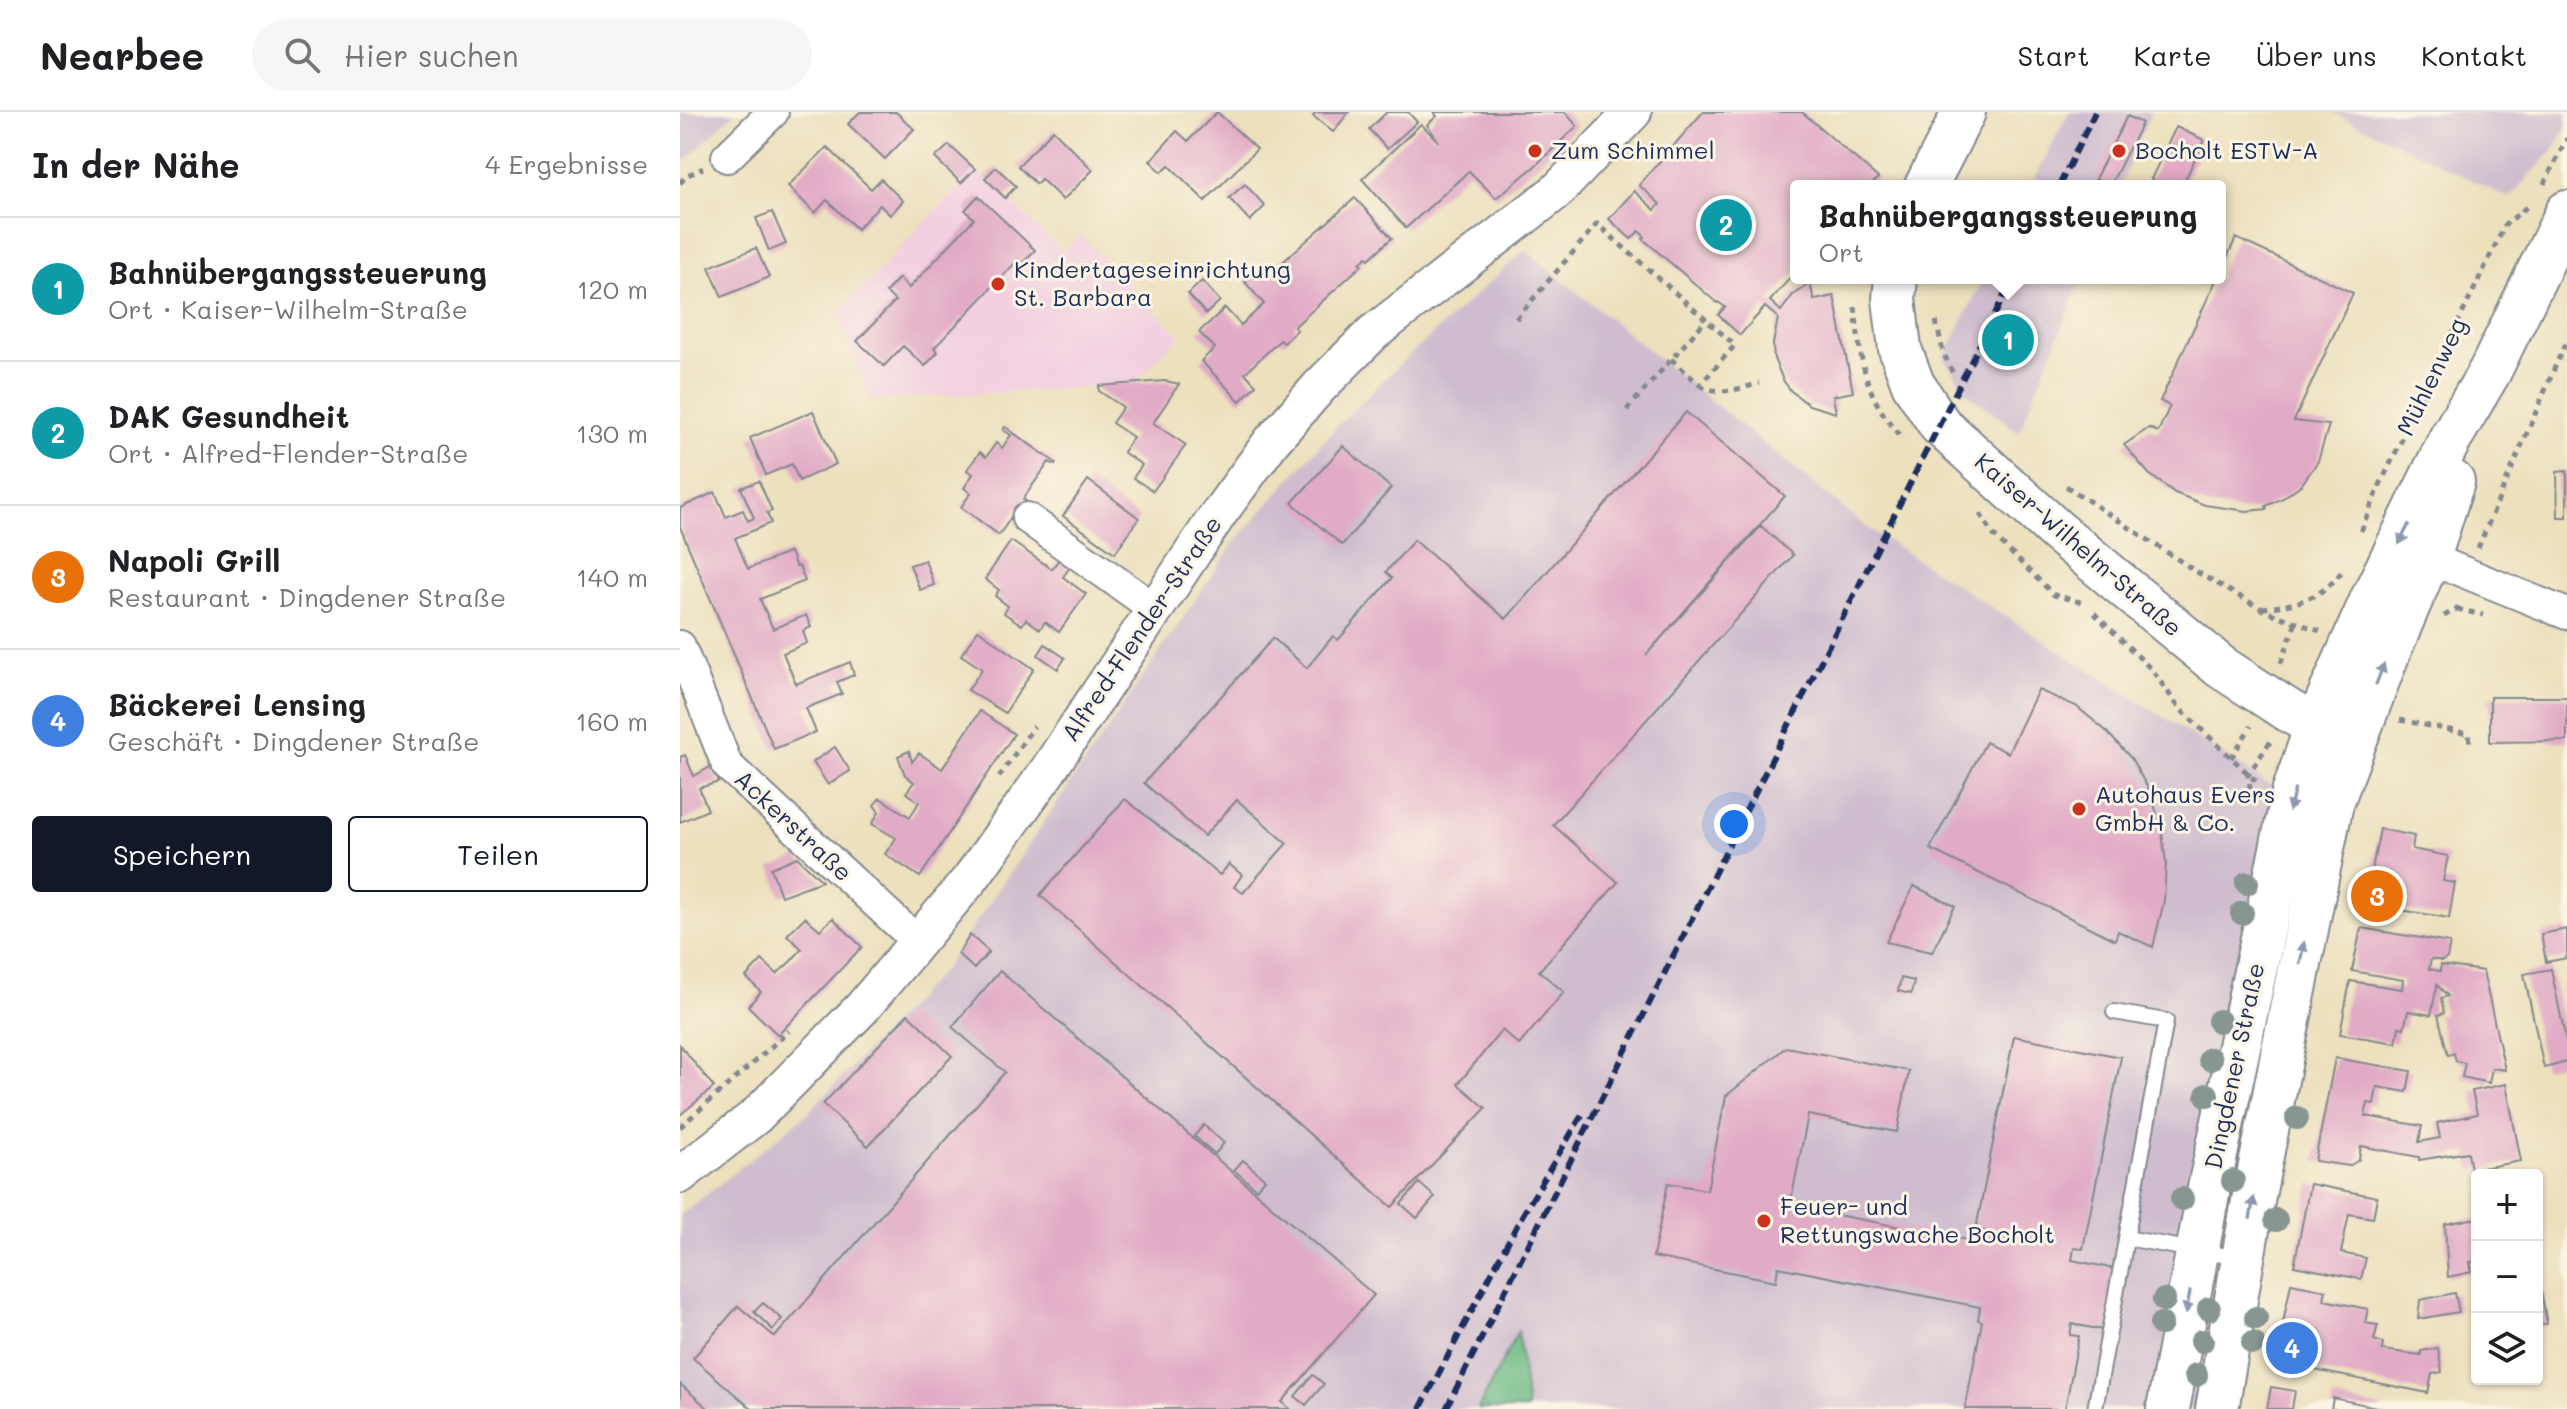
<!DOCTYPE html>
<html lang="de">
<head>
<meta charset="utf-8">
<style>
  body { margin:0; font-family:Mali,sans-serif; background:#f6f6f6; color:#202124 }
  .controls { position:absolute; right:24px; bottom:24px; display:grid; overflow:hidden; border-radius:8px; box-shadow:0 2px 6px #0004 }
  .controls button { width:72px; height:72px; display:grid; place-items:center; padding:0; border:0; border-bottom:2px solid #e0e0e0; background:#fff; color:#202124; font:40px sans-serif }
  .you { position:absolute; left:1054px; top:712px; width:28px; height:28px; margin:-20px; border:6px solid #fff; border-radius:50%; background:#1a73e8; box-shadow:0 0 0 12px #1a73e833 }
  .badge { display:grid; place-items:center; width:52px; height:52px; border-radius:50%; background:#111827; color:#fff; font-size:26px; font-weight:700 }
  .pin { position:absolute; translate:-50% -50%; border:4px solid #fff; box-shadow:0 2px 8px #0006 }
  .popup { position:absolute; left:1110px; top:68px; width:436px; height:104px; box-sizing:border-box; display:grid; place-content:center; border-radius:8px; background:#fff; filter:drop-shadow(0 2px 6px #0005); font-size:26px; white-space:nowrap; color:#757577 }
  .popup b { font-size:30px; color:#202124 }
  .popup::after { content:''; position:absolute; left:50%; top:100%; margin-left:-16px; border:16px solid transparent; border-top-color:#fff }
  .list { margin:0; padding:0; list-style:none }
  h2 { display:flex; justify-content:space-between; align-items:center; height:104px; margin:0; padding:0 32px; font-size:34px }
  h2 small { font-size:26px; font-weight:400; color:#757577 }
  .list li { display:grid; grid-template-columns:52px 1fr auto; gap:24px; align-items:center; box-sizing:border-box; height:144px; padding:0 32px; border-top:2px solid #e0e0e0 }
  .list b { display:block; font-size:30px; white-space:nowrap }
  .list p { margin:0; font-size:26px; white-space:nowrap; color:#757577 }
  .list em { font-size:26px; font-style:normal; color:#757577 }
  .actions { display:flex; gap:16px; padding:24px 32px }
  .actions a { flex:1; padding:18px 0; border:2px solid #111827; border-radius:8px; text-align:center; font-size:28px; color:#111827 }
  .actions .main { background:#111827; color:#fff }
  .icon { flex:none; width:44px; height:44px; fill:none; stroke:currentColor; stroke-width:2; stroke-linecap:round; stroke-linejoin:round }
  .map { position:relative; flex:none; width:1887px; height:1297px; overflow:hidden }
  header { display:flex; align-items:center; gap:48px; box-sizing:border-box; height:112px; padding:0 40px; background:#fff; border-bottom:2px solid #e0e0e0 }
  header strong { font-size:38px }
  nav { display:flex; gap:44px; margin-inline-start:auto; font-size:28px }
  .search { width:560px; height:72px; background:#f6f6f6; display:flex; align-items:center; gap:20px; box-sizing:border-box; padding:0 28px; border-radius:44px; color:#757577; font-size:30px }
  main { display:flex }
  aside { flex:1; background:#fff }
  .map>svg:first-child { display:block }
  .built { fill:#f2cfe1 }
  .industrial { fill:#cfbdcf }
  .forest { fill:#6dbb85; stroke:#447572; stroke-width:2 }
  .building { fill:#e1aac6 }
  .lines { fill:none; stroke-linecap:round; stroke-linejoin:round }
  .service-casing { stroke:#84888e; stroke-width:18 }
  .minor-casing { stroke:#84888e; stroke-width:34 }
  .tertiary-casing { stroke:#84888e; stroke-width:40 }
  .secondary-casing { stroke:#84888e; stroke-width:46 }
  .path { stroke:#84888e; stroke-width:5; stroke-dasharray:6 6; stroke-linecap:butt }
  .service { stroke:#fff; stroke-width:14 }
  .minor { stroke:#fff; stroke-width:30 }
  .tertiary { stroke:#fff; stroke-width:36 }
  .secondary { stroke:#fff; stroke-width:42 }
  .rail { stroke:#1b2f5e; stroke-width:6; stroke-dasharray:12 6; stroke-linecap:butt }
  .tree { fill:#889692 }
  .oneway { fill:#8d97ae }
  .poi-dot { fill:#c8321e; stroke:#fcf5e5; stroke-width:3 }
  .labels { text-anchor:middle; stroke-width:6; stroke-linejoin:round; paint-order:stroke }
  .poi-label { font-size:24px; fill:#1b2f5e; stroke:#fcf5e5; text-anchor:start }
  .street-label { font-size:24px; fill:#1b2f5e; stroke:#fcf5e5 }
</style>
</head>
<body>
<header>
<strong>Nearbee</strong>
<div class="search"><svg class="icon" aria-label="search" viewBox="0 0 24 24"><circle cx="10" cy="10" r="6"/><path d="M15 15l6 6"/></svg>Hier suchen</div>
<nav><a>Start</a><a>Karte</a><a>Über uns</a><a>Kontakt</a></nav>
</header>
<main>
<aside>
<h2>In der Nähe<small>4 Ergebnisse</small></h2>
<ul class="list">
<li><span class="badge" style="background:#0f9aa8">1</span><div><b>Bahnübergangssteuerung</b><p>Ort · Kaiser-Wilhelm-Straße</p></div><em>120 m</em></li>
<li><span class="badge" style="background:#0f9aa8">2</span><div><b>DAK Gesundheit</b><p>Ort · Alfred-Flender-Straße</p></div><em>130 m</em></li>
<li><span class="badge" style="background:#e8710a">3</span><div><b>Napoli Grill</b><p>Restaurant · Dingdener Straße</p></div><em>140 m</em></li>
<li><span class="badge" style="background:#3f7fe0">4</span><div><b>Bäckerei Lensing</b><p>Geschäft · Dingdener Straße</p></div><em>160 m</em></li>
</ul>
<div class="actions"><a class="main">Speichern</a><a>Teilen</a></div>
</aside>
<div class="map">
<svg width="1887" height="1297" viewBox="0 0 1887 1297">
  <rect width="100%" height="100%" fill="#fcf5e5"/>
  <filter id="ink" filterUnits="userSpaceOnUse"><feTurbulence type="fractalNoise" baseFrequency=".0125" numOctaves="2"/><feDisplacementMap in="SourceGraphic" scale="16" xChannelSelector="R" yChannelSelector="G"/><feConvolveMatrix kernelMatrix="1 2 1 2 8 2 1 2 1" color-interpolation-filters="sRGB"/></filter>
  <filter id="wash" filterUnits="userSpaceOnUse"><feTurbulence type="fractalNoise" baseFrequency=".006" numOctaves="4" result="noise"/><feDisplacementMap in="SourceGraphic" scale="32" xChannelSelector="R" yChannelSelector="G"/><feGaussianBlur stdDeviation="1.8" result="paint"/><feColorMatrix in="noise" values="0 0 0 0 0 0 0 0 0 0 0 0 0 0 0 0 0 1.4 0 .05"/><feComposite in="paint" operator="in"/></filter>
  <g filter="url(#wash)">
    <rect width="100%" height="100%" fill="#ece0bd"/>
    <path class="built" d="M295,57L383,140L401,123L500,224L453,272L192,288L157,203Z"/>
    <g class="industrial">
      <path d="M0,0H55L0,54Z"/>
      <path d="M1389,0H1471L1440,74H1351Z"/>
      <path d="M1652,0H1887V12L1876,35L1829,86Z"/>
      <path d="M845,138L1189,417L1640,705L1529,1297H0V1104L128,1001L265,856L554,431L656,315L720,252Z"/>
      <path d="M1304,166H1402L1339,320L1286,280L1264,245Z"/>
    </g>
    <path class="forest" d="M838,1219L847,1297H798Z"/>
    <g id="blocks">
      <g class="building">
        <path d="M180,0H216L234,17L205,47L168,12Z"/>
        <path d="M537,0L577,37L525,89L489,53L482,60L470,49L497,19L508,29Z"/>
        <path d="M636,0H669L653,20L633,4Z"/>
        <path d="M707,0H728L737,10L707,37L689,17Z"/>
        <path d="M754,0H885L897,14L854,55L816,86L789,59L726,116L682,67L741,12L759,30L747,13L757,4Z"/>
        <path d="M1023,0H1122L1198,66L1191,74H1116V159L1090,189L1101,199L1113,183L1130,171L1134,188L1154,184L1173,280L1153,284L1156,301L1129,293L1111,279L1103,268L1094,247L1093,232L1098,206L1085,195L1060,223L1038,203L1045,195L1038,190L1037,191L963,127L965,125L959,119L951,127L929,107L954,79L975,98L980,92L959,73Z"/>
        <path d="M1447,4L1462,11L1430,74L1415,67Z"/>
        <path d="M1496,15L1524,28L1502,74H1485L1471,67Z"/>
        <path d="M373,18L413,58L383,88L361,67L356,72L338,54Z"/>
        <path d="M269,33L295,57L281,71L255,46Z"/>
        <path d="M147,35L191,77L201,67L223,89L210,103L200,93L177,117L147,88L135,101L108,74Z"/>
        <path d="M316,55L336,74L325,86L305,66Z"/>
        <path d="M565,72L585,94L570,109L549,86Z"/>
        <path d="M298,84L355,138L343,151L338,148L254,236L258,240L245,254L223,234L204,254L177,229L215,189L206,180L219,166L229,176L294,107L285,98Z"/>
        <path d="M675,86L712,126L689,147L687,145L680,151L682,153L614,215L617,218L604,231L600,228L565,261L576,273L560,289L521,249L535,236L519,220L545,196L561,213L584,192L565,170L582,154L589,162Z"/>
        <path d="M92,100L106,132L89,139L76,106Z"/>
        <path d="M1556,126L1673,181L1614,309L1649,313L1638,349L1622,372L1603,386L1586,394L1587,397L1566,399L1525,393L1495,381L1469,362L1444,333L1469,316L1478,320L1490,294L1480,289L1537,166H1540V160Z"/>
        <path d="M76,136L89,165L42,185L29,155Z"/>
        <path d="M522,169L540,189L526,202L508,182Z"/>
        <path d="M485,269L499,272L473,311L506,333L473,379L453,366L462,353L443,340L453,325L432,311L443,295L419,279V274Z"/>
        <path d="M133,299L156,352L119,369L112,352L86,363L70,326Z"/>
        <path d="M1006,300L1105,384L966,543L1081,414L1113,443L873,713L938,770L859,859L884,880L839,933L822,918L778,972L806,996L712,1095L360,783L445,687L540,763L549,752L562,763L554,775L563,781L607,731L557,688L524,724L464,671L593,526L627,556L653,524L658,528L712,466L706,460L734,428L826,507Z"/>
        <path d="M325,315L376,351L375,353L369,350L343,387L353,394L336,398L319,423L281,395L291,381L284,376L293,362L287,358L300,340L306,345L316,331L322,336L331,323L323,318Z"/>
        <path d="M663,334L711,376L662,433L612,391Z"/>
        <path d="M1887,359V405H1878L1877,360Z"/>
        <path d="M408,368L459,406L435,441L383,404Z"/>
        <path d="M79,369L92,399L87,401L91,411L55,426L68,457L110,440L116,455L119,454L125,469L80,487L93,517L126,503L131,515L123,519L127,531L103,541L116,572L170,550L174,563L157,570L162,582L126,596L136,620L94,637L0,415V396L35,380L46,405L63,398L68,409L74,406L61,376Z"/>
        <path d="M331,429L372,457L379,447L390,455L383,465L406,482L379,520L365,510L360,517L346,507L342,513L324,501L328,494L315,484L319,478L305,467Z"/>
        <path d="M245,448L254,473L240,478L230,453Z"/>
        <path d="M298,518L354,557L325,601L288,578L302,557L281,543Z"/>
        <path d="M365,532L385,546L378,557L358,543Z"/>
        <path d="M1358,578L1396,594L1425,618L1451,646L1470,680L1481,714L1486,751L1484,789L1473,835L1438,819L1435,828L1250,737L1306,630L1328,641Z"/>
        <path d="M1810,585H1887V629L1810,630Z"/>
        <path d="M300,599L334,622L240,765L205,742L216,726L192,712L199,700L194,693L200,686L230,705L239,690L226,681L234,670L225,663L218,644L229,639L232,650L239,641L262,657Z"/>
        <path d="M155,635L170,659L148,673L133,650Z"/>
        <path d="M5,643L14,664L32,654L39,670L19,676L28,698L0,710V645Z"/>
        <path d="M1700,717L1734,724L1732,737L1768,744L1763,769L1775,771L1769,806L1685,792Z"/>
        <path d="M117,745L142,769L101,784L91,756Z"/>
        <path d="M1234,774L1275,794L1252,840L1206,830Z"/>
        <path d="M125,805L140,818L153,806L182,835L98,923L68,894L81,880L66,865L82,848L97,862L110,850L122,837L107,823Z"/>
        <path d="M1681,816L1770,831L1767,846L1762,849L1751,847L1749,857L1760,859L1761,853L1803,859L1825,958L1812,956L1809,971L1782,965L1785,951L1776,949L1774,941L1768,943L1758,903L1764,901L1761,886L1768,884L1757,873L1751,903L1728,899L1724,916L1719,915L1716,931L1660,922L1670,869L1722,877L1723,868L1672,859Z"/>
        <path d="M1887,817V846L1866,850L1861,822Z"/>
        <path d="M290,823L309,840L294,857L278,842Z"/>
        <path d="M1871,857L1887,934V950L1864,956L1844,862Z"/>
        <path d="M320,859L694,1183L602,1290L610,1297H72L13,1246L58,1194L95,1225L325,960L272,915Z"/>
        <path d="M1221,866L1234,869L1231,882L1218,879Z"/>
        <path d="M228,902L272,944L188,1034L143,992Z"/>
        <path d="M1334,924L1441,945L1403,1137L1394,1136L1392,1148L1435,1157L1423,1218L1392,1212L1390,1223L1399,1224L1385,1297H1285L1302,1209L1298,1208L1300,1195L1098,1155L1096,1169L973,1145L988,1071L1027,1078L1046,984L1106,935L1229,959L1217,1020L1128,1003L1110,1094L1304,1131L1306,1119L1296,1117Z"/>
        <path d="M0,933L34,975L0,1003Z"/>
        <path d="M1655,946L1731,959L1727,980L1697,975L1694,992L1688,991L1685,1004L1742,1014L1739,1030L1760,1026L1757,1011L1797,1002L1792,979L1826,972L1841,1049L1791,1058L1788,1040L1739,1048V1045L1681,1034L1679,1048L1669,1054L1635,1049Z"/>
        <path d="M524,1013L544,1031L535,1042L514,1024Z"/>
        <path d="M563,1048L585,1067L576,1077L554,1058Z"/>
        <path d="M739,1071L755,1085L737,1106L721,1092Z"/>
        <path d="M1630,1072L1697,1085L1693,1106L1669,1102L1661,1141L1686,1146L1681,1167L1614,1154Z"/>
        <path d="M1797,1106V1149L1790,1150L1792,1160L1768,1165L1765,1112Z"/>
        <path d="M1611,1171L1646,1178L1644,1188L1688,1197L1685,1211L1698,1213L1694,1228L1703,1231L1702,1238L1741,1243V1239L1758,1236L1762,1260L1752,1262L1748,1281L1595,1250Z"/>
        <path d="M1857,1178H1861L1867,1212L1857,1214Z"/>
        <path d="M1775,1181L1779,1200L1738,1207L1740,1188Z"/>
        <path d="M83,1191L102,1207L93,1218L74,1200Z"/>
        <path d="M633,1263L644,1272L626,1293L615,1284Z"/>
        <path d="M0,1272L29,1297H0Z"/>
        <path d="M1591,1275L1615,1279L1612,1297H1587Z"/>
        <path d="M1653,1286L1701,1296V1297H1651Z"/>
      </g>
    </g>
  </g>
  <g filter="url(#ink)">
    <use href="#blocks" fill-opacity="0" stroke="#84888e" stroke-width="2"/>
    <g class="lines">
      <g class="service-casing">
        <g id="service">
          <path d="M1446,1126L1559,1146"/>
          <path d="M1415,1297L1486,909L1434,900"/>
        </g>
      </g>
      <g class="minor-casing">
        <g id="minor">
          <path d="M47,45L93,0"/>
          <path d="M347,406L475,497"/>
          <path d="M1749,446L1887,502"/>
          <path d="M0,534L47,653L238,830"/>
        </g>
      </g>
      <g class="tertiary-casing">
        <path id="tertiary" d="M0,1063L76,1004L182,896L291,766L367,660L537,404L591,330L640,274L693,221L877,79L953,0"/>
      </g>
      <g class="secondary-casing">
        <g id="secondary">
          <path d="M1246,74L1284,0"/>
          <path d="M1216,166L1214,187L1220,237L1233,272L1260,313L1377,419L1541,555L1609,599L1660,628"/>
          <path d="M1488,1297L1530,1071L1613,681L1636,614L1693,484L1770,327L1810,259L1887,100"/>
          <path d="M1537,1297L1573,1089L1652,691L1709,540L1749,446L1773,370"/>
        </g>
      </g>
      <g class="path">
        <path d="M0,71L6,64L23,56"/>
        <path d="M1864,72L1887,26"/>
        <path d="M1175,195C1180,246 1184,286 1222,325"/>
        <path d="M836,207L917,112L1026,208L945,300"/>
        <path d="M1256,209L1263,240L1274,264"/>
        <path d="M991,247L1020,273L1055,233L1026,208"/>
        <path d="M1020,273C1038,284 1060,277 1079,271"/>
        <path d="M1386,374L1517,460L1585,499L1640,519"/>
        <path d="M1300,402L1315,425L1374,483L1404,491"/>
        <path d="M1681,419L1700,373L1825,113L1849,93"/>
        <path d="M1798,436L1887,227"/>
        <path d="M1582,496C1616,493 1642,487 1663,458"/>
        <path d="M1777,497L1803,503"/>
        <path d="M1414,501L1472,558L1500,597L1579,672"/>
        <path d="M1764,504L1777,497L1779,491"/>
        <path d="M1601,551L1616,510"/>
        <path d="M1720,608L1789,622L1790,631"/>
        <path d="M1551,646L1571,614"/>
        <path d="M319,665L354,614"/>
        <path d="M1572,689L1568,663L1590,630"/>
        <path d="M0,1015L109,919"/>
      </g>
      <use href="#service" class="service"/>
      <use href="#minor" class="minor"/>
      <use href="#tertiary" class="tertiary"/>
      <use href="#secondary" class="secondary"/>
      <g class="rail">
        <path d="M1379,74L1415,0"/>
        <path d="M740,1297L839,1109L902,1003"/>
        <path d="M766,1297L1333,166"/>
      </g>
    </g>
    <g class="tree">
      <circle cx="1567" cy="771" r="12"/>
      <circle cx="1562" cy="801" r="12"/>
      <circle cx="1539" cy="909" r="12"/>
      <circle cx="1530" cy="947" r="12"/>
      <circle cx="1527" cy="983" r="12"/>
      <circle cx="1617" cy="1006" r="12"/>
      <circle cx="1553" cy="1069" r="12"/>
      <circle cx="1502" cy="1087" r="12"/>
      <circle cx="1596" cy="1108" r="12"/>
      <circle cx="1484" cy="1188" r="12"/>
      <circle cx="1529" cy="1197" r="12"/>
      <circle cx="1576" cy="1206" r="12"/>
      <circle cx="1481" cy="1212" r="12"/>
      <circle cx="1522" cy="1229" r="12"/>
      <circle cx="1573" cy="1231" r="12"/>
      <circle cx="1516" cy="1263" r="12"/>
    </g>
    <defs><path id="oneway-solid" d="M-6-.8H1V-3.2L6.5 0L1 3.2V.8H-6Z" transform="scale(2)"/></defs>
    <g class="oneway">
      <use href="#oneway-solid" transform="translate(1724 422) rotate(116)"/>
      <use href="#oneway-solid" transform="translate(1700 562) rotate(-69)"/>
      <use href="#oneway-solid" transform="translate(1612 688) rotate(104)"/>
      <use href="#oneway-solid" transform="translate(1622 841) rotate(-79)"/>
      <use href="#oneway-solid" transform="translate(1572 1096) rotate(-80)"/>
      <use href="#oneway-solid" transform="translate(1508 1190) rotate(101)"/>
    </g>
  </g>
  <g class="poi-dot">
    <circle cx="855" cy="39" r="8"/>
    <circle cx="1439" cy="39" r="8"/>
    <circle cx="318" cy="172" r="8"/>
    <circle cx="1399" cy="697" r="8"/>
    <circle cx="1084" cy="1109" r="8"/>
  </g>
  <g class="labels">
    <g class="poi-label">
      <text x="871" y="47">Zum Schimmel</text>
      <text x="1455" y="47">Bocholt ESTW-A</text>
      <text x="334" y="166">Kindertageseinrichtung<tspan x="334" dy="28">St. Barbara</tspan></text>
      <text x="1415" y="691">Autohaus Evers<tspan x="1415" dy="28">GmbH &amp; Co.</tspan></text>
      <text x="1100" y="1103">Feuer- und<tspan x="1100" dy="28">Rettungswache Bocholt</tspan></text>
    </g>
    <g class="street-label">
      <text transform="translate(1752 265) rotate(-64)" y="8">Mühlenweg</text>
      <text transform="translate(1398 433) rotate(41)" y="8">Kaiser-Wilhelm-Straße</text>
      <text transform="translate(462 517) rotate(-56)" y="8">Alfred-Flender-Straße</text>
      <text transform="translate(113 714) rotate(43)" y="8">Ackerstraße</text>
      <text transform="translate(1555 954) rotate(-78)" y="8">Dingdener Straße</text>
    </g>
  </g>
</svg>
<div class="controls">
<button>+</button>
<button>−</button>
<button><svg class="icon" aria-label="layers" viewBox="0 0 24 24"><path d="M12 4l9 5-9 5-9-5zM3 14l9 5 9-5"/></svg></button>
</div>
<div class="you"></div>
<div class="pin badge" style="left:1328px;top:228px;background:#0f9aa8">1</div>
<div class="popup"><b>Bahnübergangssteuerung</b>Ort</div>
<div class="pin badge" style="left:1046px;top:113px;background:#0f9aa8">2</div>
<div class="pin badge" style="left:1697px;top:784px;background:#e8710a">3</div>
<div class="pin badge" style="left:1612px;top:1236px;background:#3f7fe0">4</div>
</div>
</main>
</body>
</html>
